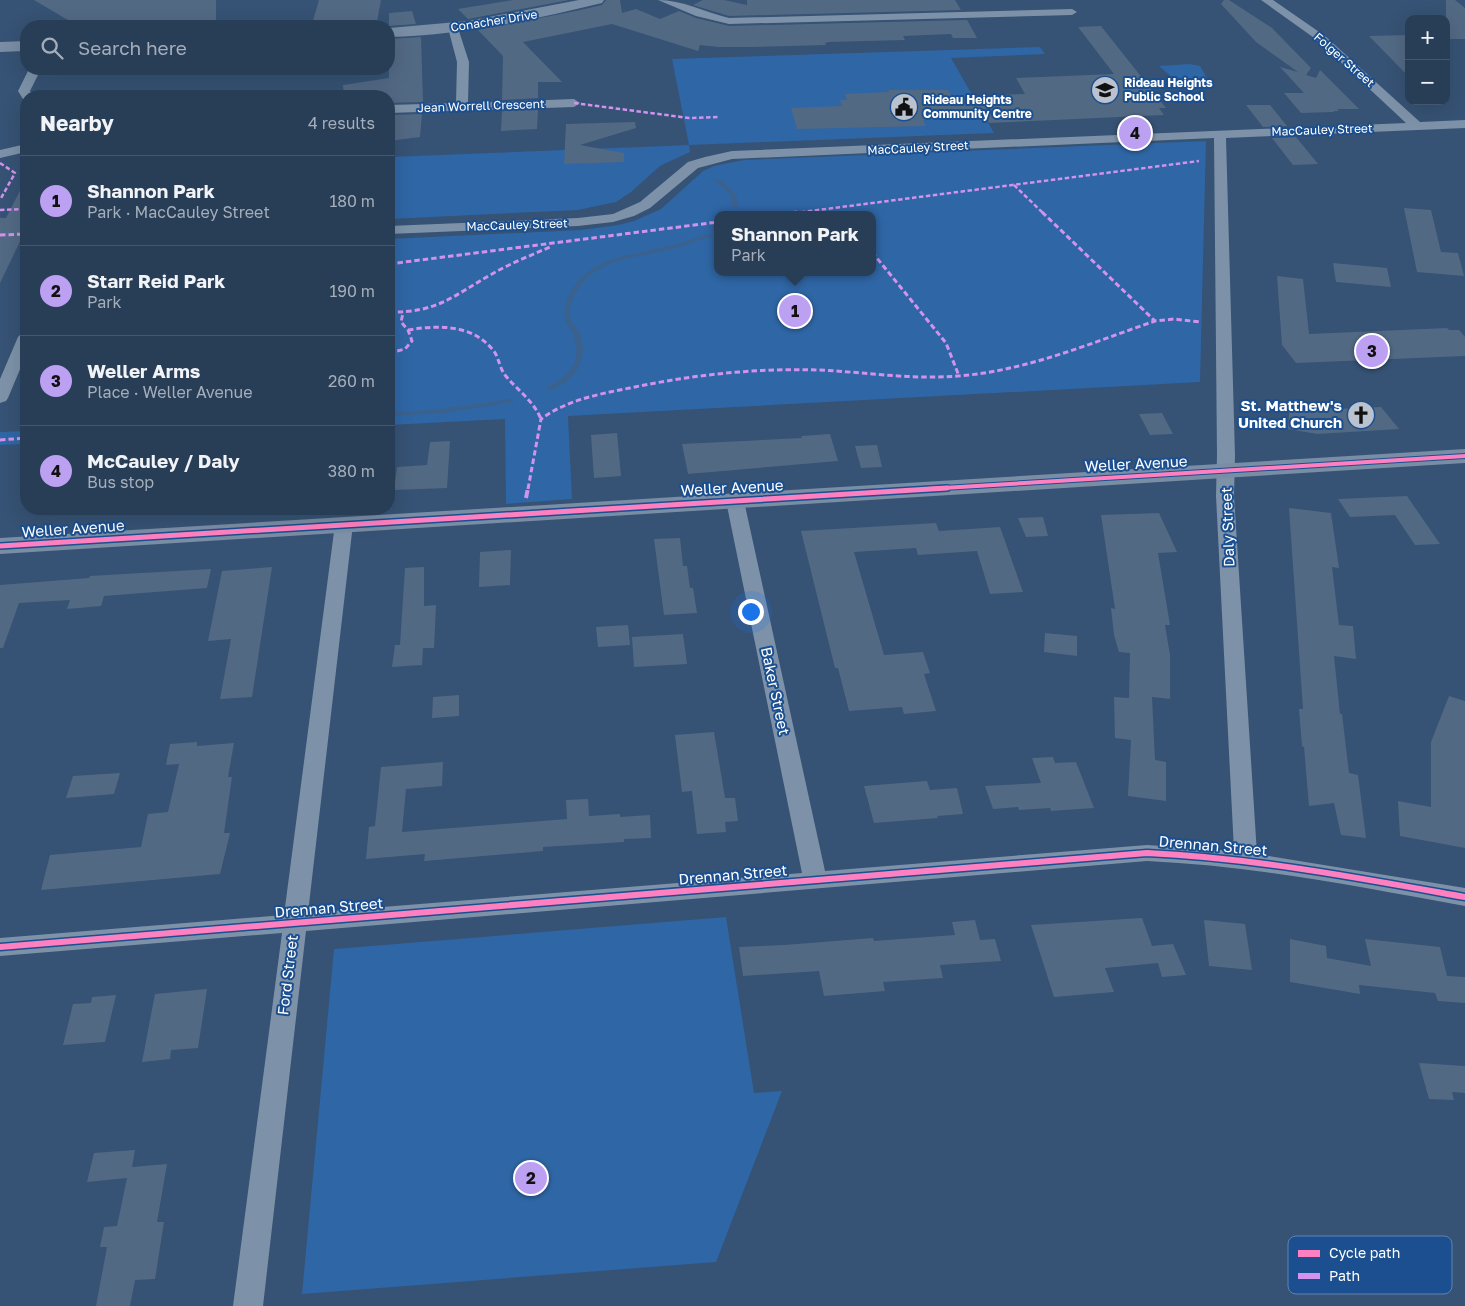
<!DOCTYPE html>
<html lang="en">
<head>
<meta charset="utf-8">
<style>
  body { margin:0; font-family:"Golos Text",sans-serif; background:#30455d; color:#f1f3f6 }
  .controls { position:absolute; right:15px; top:15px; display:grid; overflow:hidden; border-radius:10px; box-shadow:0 5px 20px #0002 }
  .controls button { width:45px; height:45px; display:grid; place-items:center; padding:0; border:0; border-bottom:1px solid #44576d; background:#283e57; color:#f1f3f6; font:25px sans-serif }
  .you { position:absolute; left:750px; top:611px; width:18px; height:18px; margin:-12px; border:4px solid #fff; border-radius:50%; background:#1a73e8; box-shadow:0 0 0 8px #1a73e833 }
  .badge { display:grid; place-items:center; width:32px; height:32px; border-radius:50%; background:#bca0f2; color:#111; font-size:16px; font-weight:700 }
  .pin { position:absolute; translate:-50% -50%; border:2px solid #fff; box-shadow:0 1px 5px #0006 }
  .popup { position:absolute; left:714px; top:211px; width:162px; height:65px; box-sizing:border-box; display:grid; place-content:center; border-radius:10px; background:#283e57; filter:drop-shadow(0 1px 4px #0005); font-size:16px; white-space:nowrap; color:#a5aeba }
  .popup b { font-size:19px; color:#f1f3f6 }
  .popup::after { content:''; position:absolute; left:50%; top:100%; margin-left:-10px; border:10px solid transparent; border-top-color:#283e57 }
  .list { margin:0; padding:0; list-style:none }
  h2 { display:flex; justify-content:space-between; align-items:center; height:65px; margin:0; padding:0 20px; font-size:21px }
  h2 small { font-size:16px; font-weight:400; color:#a5aeba }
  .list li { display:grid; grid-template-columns:32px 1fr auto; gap:15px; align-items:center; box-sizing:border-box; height:90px; padding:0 20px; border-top:1px solid #44576d }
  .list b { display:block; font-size:19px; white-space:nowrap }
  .list p { margin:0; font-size:16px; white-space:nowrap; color:#a5aeba }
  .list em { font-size:16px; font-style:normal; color:#a5aeba }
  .icon { flex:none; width:28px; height:28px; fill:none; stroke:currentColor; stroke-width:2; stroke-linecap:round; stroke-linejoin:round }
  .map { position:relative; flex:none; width:1465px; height:1306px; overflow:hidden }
  .search { position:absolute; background:#283e57; box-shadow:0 5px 20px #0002; left:20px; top:20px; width:375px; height:55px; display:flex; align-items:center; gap:12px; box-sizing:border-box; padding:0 18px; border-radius:20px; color:#a5aeba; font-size:19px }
  .panel { position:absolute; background:#283e57; box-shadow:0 5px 20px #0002; left:20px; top:90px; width:375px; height:425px; border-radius:20px }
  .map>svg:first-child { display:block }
  .green { fill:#2f66a5; fill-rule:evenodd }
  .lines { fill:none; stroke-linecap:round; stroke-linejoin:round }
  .stream { fill:#3b618d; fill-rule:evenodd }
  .building { fill:#526984 }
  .street { fill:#7d92a8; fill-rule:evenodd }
  .secondary { fill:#798da4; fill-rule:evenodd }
  .quiet-far2 { stroke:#d193ec; stroke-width:2.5; stroke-dasharray:4.5 2.5; stroke-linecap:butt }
  .quiet-far1 { stroke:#d193ec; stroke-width:3; stroke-dasharray:5.5 3; stroke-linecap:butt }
  .quiet { stroke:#d193ec; stroke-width:4; stroke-dasharray:8 4; stroke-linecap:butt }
  .cycleway-far2-casing { stroke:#1b4f8f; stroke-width:6 }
  .cycleway-far1-casing { stroke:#1b4f8f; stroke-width:8 }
  .cycleway-casing { stroke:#1b4f8f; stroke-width:9 }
  .cycleway-far2 { stroke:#ff80c0; stroke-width:4 }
  .cycleway-far1 { stroke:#ff80c0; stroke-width:5 }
  .cycleway { stroke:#ff80c0; stroke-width:6 }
  .labels { text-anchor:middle; stroke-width:4; stroke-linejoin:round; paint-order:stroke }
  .far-street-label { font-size:12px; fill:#fff; stroke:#1b4f8f }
  .far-poi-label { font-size:12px; font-weight:bold; fill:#fff; stroke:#1b4f8f; text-anchor:start }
  .poi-label { font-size:15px; font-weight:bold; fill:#fff; stroke:#1b4f8f; text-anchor:end }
  .street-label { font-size:15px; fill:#fff; stroke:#1b4f8f }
  .key { fill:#1b4f8f; stroke:#5f84b1; stroke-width:1 }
  .key-label { font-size:14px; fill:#fff }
</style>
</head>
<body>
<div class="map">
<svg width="1465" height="1306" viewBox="0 0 1465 1306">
  <rect width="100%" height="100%" fill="#365274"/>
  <g class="green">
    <path d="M1040,47L1045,54L951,58L994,133L689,145L690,152L660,166L631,192L616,202L578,210L389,219V157L689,145L672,59Z"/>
    <path d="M1190,64L1200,66L1208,80H1175L1159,66Z"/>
    <path d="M1206,141L1200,382L568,416L572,499L506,504L505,419L389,425V239L581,230L618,225L634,221L661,209L703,171L714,166L744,160ZM718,215H872V272H718Z"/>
    <path d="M26,431V444L0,445V432Z"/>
    <path d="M726,917L754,1093L782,1091L716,1262L302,1294L334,949Z"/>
  </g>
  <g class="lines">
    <g class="stream">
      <path d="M715,179H719L736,194L738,209L733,208L731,195L715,181Z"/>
      <path d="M709,234L712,236L711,237C696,241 682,247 667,250C635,257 594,260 576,292C572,299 569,309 570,317C571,323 575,326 578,330C587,347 583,367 569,379C563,384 554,391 546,390V388C570,376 583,362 573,334C572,329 567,326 566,321C560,306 572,286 583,276C606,255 639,254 668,246C682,243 695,238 709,234Z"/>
      <path d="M511,399L514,401L513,402L442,413L389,416V414L391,413L442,409Z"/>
    </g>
  </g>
  <g class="building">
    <path d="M34,0H216V26H78Z"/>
    <path d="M319,0H381L377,22L312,24Z"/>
    <path d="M513,0H569L468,19L458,9Z"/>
    <path d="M606,0H620L622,13L636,9L660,19L679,11L696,18L729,26L967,20L977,38H953L951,34L903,36L905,40L829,42L825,43L826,45L752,47H718L700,45L698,51L612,24L523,42L562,82H538V98L502,100L503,56L478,30L576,11L602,5Z"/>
    <path d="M703,0H724L747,5V0H955L961,10L729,16L693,5Z"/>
    <path d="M1224,0H1229L1272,28L1311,68L1306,75L1316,78L1320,70L1359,109H1337L1339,111H1333L1335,112L1301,113L1284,93H1304L1280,67L1298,72L1256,42L1221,4Z"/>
    <path d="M1446,0H1455L1465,8V39H1446Z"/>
    <path d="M412,11L416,24L389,26V13Z"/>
    <path d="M1101,26L1166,108H1159L1164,115L989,123L986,117L923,120L926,126L797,129L791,108L842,106L840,100H847L845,94L889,92L888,90H948L952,97L1025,94L1016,78L1114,74L1078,27Z"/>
    <path d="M1409,35V77L1369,36Z"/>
    <path d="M421,37L423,102L389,103V96H344L343,85L389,78V39Z"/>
    <path d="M1246,105H1270L1287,126L1263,127Z"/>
    <path d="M538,110L537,129L501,131L502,111Z"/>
    <path d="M422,114L420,137L389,141V115Z"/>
    <path d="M635,122L636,128L580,145L624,153V162L564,164L566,124Z"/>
    <path d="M1296,137L1318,164L1293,165L1272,138Z"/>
    <path d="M26,179V229L0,283V218H6Z"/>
    <path d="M1404,208L1431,210L1441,252L1458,253L1464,276L1417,272Z"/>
    <path d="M1333,263L1387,268L1391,287L1336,282Z"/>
    <path d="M1277,276L1303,279L1309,334L1447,328L1449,330H1459L1465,337V356L1296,363L1282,345Z"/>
    <path d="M1290,402L1336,409L1381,407L1399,429L1317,434L1288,429Z"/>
    <path d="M1162,413L1173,434L1150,435L1139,414Z"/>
    <path d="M617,433L621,476L594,478L591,435Z"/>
    <path d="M830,434L838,461L688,474L682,444L802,438L801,436Z"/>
    <path d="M450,441L447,488L394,490L397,467L427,465L430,442Z"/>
    <path d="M877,445L882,467L861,468L855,446Z"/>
    <path d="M1407,496L1440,544L1415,545L1395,515L1350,517L1338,499Z"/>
    <path d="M1289,508L1331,513L1339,568L1332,567L1339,625L1353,626L1356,659L1334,656L1340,714H1342L1349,773L1358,775L1366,838L1341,835L1334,803L1309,806L1304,747L1302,746L1299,709H1303Z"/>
    <path d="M1159,513L1177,552L1158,553L1170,625H1165L1170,655V699L1152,697L1155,760L1166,762V801L1128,796L1131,740L1115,738L1114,697L1129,698L1130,653L1119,652L1114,635L1111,608L1115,609L1114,602L1101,515Z"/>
    <path d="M1043,517L1048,536L1026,537L1018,518Z"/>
    <path d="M936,523L939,531L1000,527L1023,592L990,594L977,551L918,555L916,548L854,552L884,655L923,652L930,673L924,674L936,711L904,714L902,707L849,711L838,668H835L801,531Z"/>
    <path d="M680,538L683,566H687L690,588H693L697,613L664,615L654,539Z"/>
    <path d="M511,550L510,585L479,587L480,552Z"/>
    <path d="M272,567L252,697L220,699L231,639L208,641L222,571Z"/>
    <path d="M424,567V606L436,605L434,648H423L422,665L392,667L395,645H400L405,568Z"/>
    <path d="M211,569L207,588L104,596L101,606L67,609L70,600L19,603L3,648H0V585L89,578L90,576Z"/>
    <path d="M628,625L630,645L598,647L596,627Z"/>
    <path d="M1045,633L1077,636V656L1044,652Z"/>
    <path d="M683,634L687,664L634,667L632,637Z"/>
    <path d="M459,695V716L432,718L433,697Z"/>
    <path d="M1449,696L1465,701V848L1400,836L1398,801L1431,807V742Z"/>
    <path d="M714,732L725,798H735L738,821L725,822L726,832L697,834L692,791L682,792L675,735Z"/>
    <path d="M197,742V746L234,743L228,777H232L224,833H230L220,874L41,890L50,855L141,847L148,814L168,812L179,764L166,765L170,744Z"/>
    <path d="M1053,757L1055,763L1076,762L1094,808L1051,811L1050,808L1019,810L1018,807L993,809L985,786L1041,783L1032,758Z"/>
    <path d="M443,762L442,786L406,789L402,832L567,819L566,800L588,799L589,816L620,814V817L650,815L651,838L624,839V842L543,847V851L424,861L425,854L366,859L369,827L375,826L381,767Z"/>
    <path d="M120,773L114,794L66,798L73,776Z"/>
    <path d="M927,781L930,790L957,788L963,814L937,816L938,818L874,823L864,786Z"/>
    <path d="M1142,918L1152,946L1173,944L1186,975L1162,977L1158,963L1105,968L1114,992L1054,997L1031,925Z"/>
    <path d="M975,920L980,940L995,939L1001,961L940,965L943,978L883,982L885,991L824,996L819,971L743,976L739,947L784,945L873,938L874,941L955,935L952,922Z"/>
    <path d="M1204,920L1245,924L1252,970L1209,966Z"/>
    <path d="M1290,939L1326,946L1327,958L1371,966L1365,939L1440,947L1447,976L1465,977V1003L1438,1001L1435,993L1359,985L1360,994L1290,982Z"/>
    <path d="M207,989L198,1048L171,1050L170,1059L142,1062L155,994Z"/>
    <path d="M116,995L105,1042L63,1045L73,1004L91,1003L92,997Z"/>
    <path d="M1419,1063L1465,1066V1093L1452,1092L1454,1100L1429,1099Z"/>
    <path d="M135,1150L132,1167L167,1164L157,1222H164L155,1279L135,1280L130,1306H96L107,1247H100L104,1227L117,1226L127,1178L87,1182L94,1153Z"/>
  </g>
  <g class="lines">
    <g class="street">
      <path d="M658,0C682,0 705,12 729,18L1072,9L1077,12L1072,15L729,24L696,16Z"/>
      <path d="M1261,0H1273L1325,36L1420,122L1465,120V128L1226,138L1235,455L1234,496L1257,854L1465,888V906C1359,887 1255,866 1147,861L306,931L263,1306H233L282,933L0,956V938L284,915L335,524L338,520L344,519L350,520L353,524L308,913L802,873L726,501L729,497L735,496L741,497L744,501L825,871L1147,845L1234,851L1216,496L1217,455L1214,138L732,159L698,168L650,208L634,216L613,222L578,226L389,234V226L578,218L613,214L640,202L688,162L705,157L732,151L1406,123L1317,40Z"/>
      <path d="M453,25L458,28L469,62L468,103L574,99L580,103L574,107L389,113V105L456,103L457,62L448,28Z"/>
      <path d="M29,69H41L30,91L33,96H26V99H23L18,91Z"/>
      <path d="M26,144V152L0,158V150Z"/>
      <path d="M26,332V355L8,398L6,401L0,403V379L18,337L21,334Z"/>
    </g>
    <g class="secondary">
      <path d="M579,0H604L602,3C532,20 461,35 389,37V28L468,21Z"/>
      <path d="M26,41V51L0,52V42Z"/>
      <path d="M1465,449V463L0,554V538Z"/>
    </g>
    <g class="quiet-far2">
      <path d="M574,103L689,118L718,117"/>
      <path d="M0,163L15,173L0,200"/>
      <path d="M1014,185L1044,214"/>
      <path d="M0,210L26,209"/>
      <path d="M787,214L1199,161"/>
    </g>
    <g class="quiet-far1">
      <path d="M1042,212L1155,321"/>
      <path d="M776,215L797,212"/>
      <path d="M0,235L26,234"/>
      <path d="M872,252L946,343L959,376"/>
      <path d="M389,264L718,222"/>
      <path d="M389,312C437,313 453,296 492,274C511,263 532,255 552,246"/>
      <path d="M408,330C438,325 472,324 493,350C499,357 499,367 505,375C517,390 533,400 541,419"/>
      <path d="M389,353L405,349L412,341L408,330L401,322L403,313"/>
      <path d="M0,440L26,438"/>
      <path d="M528,489L541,419C567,400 599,394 630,388C691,375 755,368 818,370C865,372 911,380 958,376C1026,371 1091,343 1155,321L1174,319L1200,322"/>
    </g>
    <path class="quiet" d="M526,498L528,488"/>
    <g class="cycleway-far2-casing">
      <path id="cycleway-far2" d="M927,489L1465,456"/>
    </g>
    <g class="cycleway-far1-casing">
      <path id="cycleway-far1" d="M0,546L947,488"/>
    </g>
    <g class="cycleway-casing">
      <path id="cycleway" d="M0,947L1147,853C1255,858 1359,878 1465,897"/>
    </g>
    <use href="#cycleway-far2" class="cycleway-far2"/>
    <use href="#cycleway-far1" class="cycleway-far1"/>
    <use href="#cycleway" class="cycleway"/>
  </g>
  <defs>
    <g id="school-disc" transform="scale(1.4375)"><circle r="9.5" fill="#b9c2ce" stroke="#1b4f8f"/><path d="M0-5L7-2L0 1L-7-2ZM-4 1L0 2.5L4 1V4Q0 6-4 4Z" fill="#111"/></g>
    <g id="civic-disc" transform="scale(1.4375)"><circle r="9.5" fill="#b9c2ce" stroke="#1b4f8f"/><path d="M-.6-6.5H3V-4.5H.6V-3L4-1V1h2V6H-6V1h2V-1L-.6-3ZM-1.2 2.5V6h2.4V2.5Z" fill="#111"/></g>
    <g id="church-disc" transform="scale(1.4375)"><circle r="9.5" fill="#b9c2ce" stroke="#1b4f8f"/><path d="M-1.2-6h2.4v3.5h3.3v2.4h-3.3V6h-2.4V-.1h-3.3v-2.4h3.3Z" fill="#111"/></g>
  </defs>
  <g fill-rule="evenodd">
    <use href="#school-disc" x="1105" y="90"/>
    <use href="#civic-disc" x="904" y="107"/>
    <use href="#church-disc" x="1361" y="415"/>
  </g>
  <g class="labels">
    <g class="far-street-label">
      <text transform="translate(494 21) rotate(-9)" y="4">Conacher Drive</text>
      <text transform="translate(1344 60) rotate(41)" y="4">Folger Street</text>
      <text transform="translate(481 106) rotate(-2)" y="4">Jean Worrell Crescent</text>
      <text transform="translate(1322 130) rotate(-2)" y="4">MacCauley Street</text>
      <text transform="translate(918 148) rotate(-3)" y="4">MacCauley Street</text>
      <text transform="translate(517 225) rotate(-2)" y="4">MacCauley Street</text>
    </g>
    <g class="far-poi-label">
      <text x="1124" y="87">Rideau Heights<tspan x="1124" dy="14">Public School</tspan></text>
      <text x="923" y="104">Rideau Heights<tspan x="923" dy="14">Community Centre</tspan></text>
    </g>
    <g class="poi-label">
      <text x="1342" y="411">St. Matthew's<tspan x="1342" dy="17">United Church</tspan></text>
    </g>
    <g class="street-label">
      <text transform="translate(1136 464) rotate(-3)" y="5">Weller Avenue</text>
      <text transform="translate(732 488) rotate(-3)" y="5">Weller Avenue</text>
      <text transform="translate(1228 527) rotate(-92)" y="5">Daly Street</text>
      <text transform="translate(73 529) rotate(-4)" y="5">Weller Avenue</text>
      <text transform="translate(775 691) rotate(78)" y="5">Baker Street</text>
      <text transform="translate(1213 846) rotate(5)" y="5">Drennan Street</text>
      <text transform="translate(733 875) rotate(-5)" y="5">Drennan Street</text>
      <text transform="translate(329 908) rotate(-5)" y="5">Drennan Street</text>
      <text transform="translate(288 975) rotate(-83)" y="5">Ford Street</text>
    </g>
  </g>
  <rect x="1288" y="1236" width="164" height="58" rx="8" class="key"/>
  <rect x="1298" y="1250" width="22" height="7" fill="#ff80c0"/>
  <rect x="1298" y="1273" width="22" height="6" fill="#d193ec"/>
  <g class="key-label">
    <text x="1329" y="1258">Cycle path</text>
    <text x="1329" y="1281">Path</text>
  </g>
</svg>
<div class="controls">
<button>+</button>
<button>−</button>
</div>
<div class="you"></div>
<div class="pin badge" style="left:795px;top:311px">1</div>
<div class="popup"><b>Shannon Park</b>Park</div>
<div class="pin badge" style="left:531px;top:1178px">2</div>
<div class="pin badge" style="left:1372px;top:351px">3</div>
<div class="pin badge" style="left:1135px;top:133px">4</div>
<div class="search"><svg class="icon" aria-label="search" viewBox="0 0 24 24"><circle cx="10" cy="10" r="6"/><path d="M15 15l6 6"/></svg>Search here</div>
<section class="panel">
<h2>Nearby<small>4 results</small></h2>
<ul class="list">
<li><span class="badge">1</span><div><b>Shannon Park</b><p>Park · MacCauley Street</p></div><em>180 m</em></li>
<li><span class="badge">2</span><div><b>Starr Reid Park</b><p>Park</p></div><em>190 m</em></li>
<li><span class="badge">3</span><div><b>Weller Arms</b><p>Place · Weller Avenue</p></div><em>260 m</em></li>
<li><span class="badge">4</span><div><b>McCauley / Daly</b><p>Bus stop</p></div><em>380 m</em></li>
</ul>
</section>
</div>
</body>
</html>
